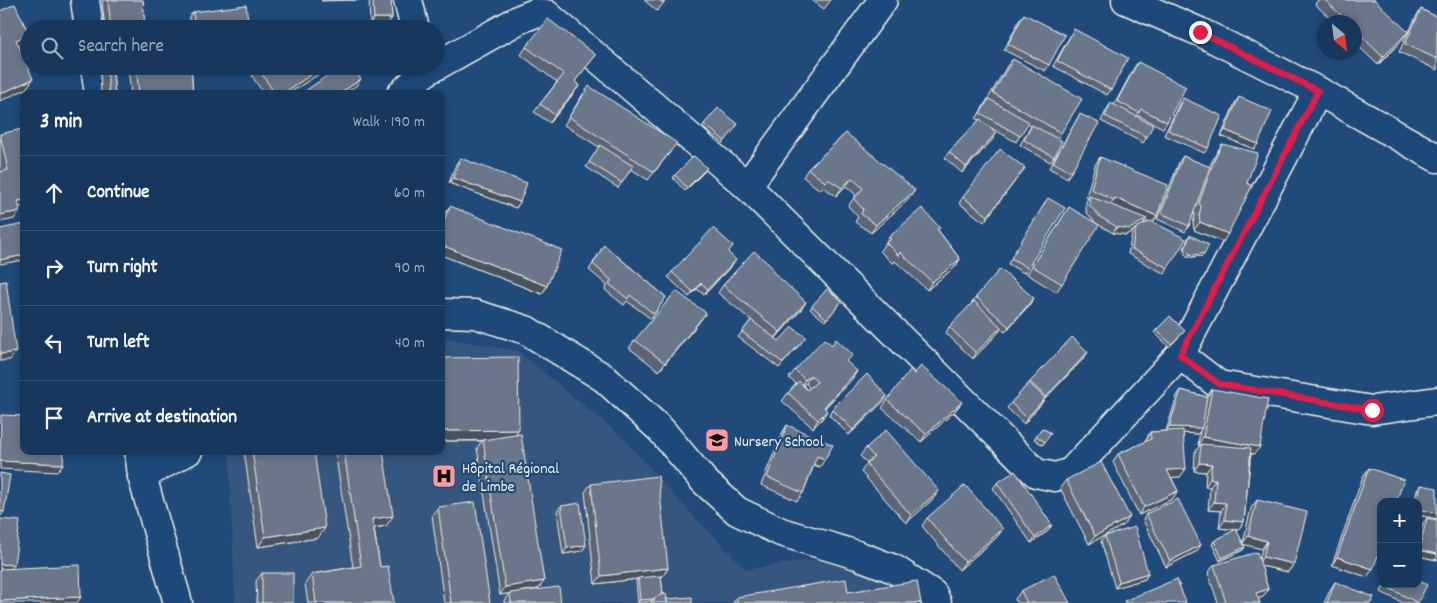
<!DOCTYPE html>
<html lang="en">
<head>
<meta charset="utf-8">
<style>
  body { margin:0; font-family:Dekko,sans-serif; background:#244365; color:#f1f3f6 }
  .controls { position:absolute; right:15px; bottom:15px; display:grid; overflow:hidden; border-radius:10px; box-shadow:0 2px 8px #0003 }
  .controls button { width:45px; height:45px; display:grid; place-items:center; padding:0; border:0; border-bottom:1px solid #365272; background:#17385c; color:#f1f3f6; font:25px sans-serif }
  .compass { position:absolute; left:1317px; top:15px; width:45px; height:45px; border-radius:50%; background:#17385c; box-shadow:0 2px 8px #0003; rotate:152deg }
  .stop { position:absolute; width:15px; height:15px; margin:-11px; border:4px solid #e11d48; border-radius:50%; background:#fff }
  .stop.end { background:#e11d48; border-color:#fff; box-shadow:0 1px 5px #0008 }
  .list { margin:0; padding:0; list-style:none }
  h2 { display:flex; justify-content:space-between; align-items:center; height:65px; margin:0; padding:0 20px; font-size:21px }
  h2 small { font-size:16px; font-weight:400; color:#9eacbb }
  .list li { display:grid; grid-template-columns:32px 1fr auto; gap:15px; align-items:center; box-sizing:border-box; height:75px; padding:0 20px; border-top:1px solid #365272 }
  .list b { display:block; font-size:19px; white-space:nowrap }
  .list em { font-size:16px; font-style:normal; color:#9eacbb }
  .icon { flex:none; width:28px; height:28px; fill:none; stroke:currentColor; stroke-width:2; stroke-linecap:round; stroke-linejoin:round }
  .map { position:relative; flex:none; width:1437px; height:603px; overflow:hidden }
  .search { position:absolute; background:#17385c; box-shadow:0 2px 8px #0003; left:20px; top:20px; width:425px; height:55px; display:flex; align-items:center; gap:12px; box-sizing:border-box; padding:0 18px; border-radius:28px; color:#9eacbb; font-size:19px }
  .panel { position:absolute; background:#17385c; box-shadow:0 2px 8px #0003; left:20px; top:90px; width:425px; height:365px; border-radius:10px }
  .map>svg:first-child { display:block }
  .built { fill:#36577e }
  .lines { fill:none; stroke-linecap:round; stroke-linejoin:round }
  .minor-casing { stroke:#f4f1e8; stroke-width:31 }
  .highway-casing { stroke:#f4f1e8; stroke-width:31 }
  .minor { stroke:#1f4a7a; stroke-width:28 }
  .highway { stroke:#1f4a7a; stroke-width:28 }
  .wall { fill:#5b6576; stroke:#f4f1e8; fill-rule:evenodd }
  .shaded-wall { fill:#4a5360; stroke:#f4f1e8 }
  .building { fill:#6a7689; stroke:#f4f1e8 }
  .route { stroke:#e11d48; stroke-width:6 }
  .labels { text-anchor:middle; stroke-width:4.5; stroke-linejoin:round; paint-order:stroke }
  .poi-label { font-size:16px; fill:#f4f1e8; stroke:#1f4a7a; text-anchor:start }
</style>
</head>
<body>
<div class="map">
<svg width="1437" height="603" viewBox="0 0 1437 603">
  <rect width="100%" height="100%" fill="#1f4a7a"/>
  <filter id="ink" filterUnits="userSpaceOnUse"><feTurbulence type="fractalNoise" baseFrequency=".02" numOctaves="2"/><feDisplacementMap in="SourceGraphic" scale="10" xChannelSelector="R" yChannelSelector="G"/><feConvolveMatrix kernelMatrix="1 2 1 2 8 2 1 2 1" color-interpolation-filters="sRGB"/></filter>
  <g filter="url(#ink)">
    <path class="built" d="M441,337L518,351L622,437L679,501L746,569L829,558L928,596L929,603H235L229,451H441Z"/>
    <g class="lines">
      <g class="minor-casing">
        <g id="minor">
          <path d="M408,0L415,29"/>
          <path d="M1126,0L1200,32L1318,91L1437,158"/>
          <path d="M436,66L520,19L535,13L546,14L747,186L1036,473L1055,477L1071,472L1180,355L1219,385L1372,410L1437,401"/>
          <path d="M401,94L424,73L435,66"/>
          <path d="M747,186L883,0"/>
          <path d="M441,313L475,314L526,330L604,378L661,430L704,481L737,511L781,532L857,555L894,569L933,594L937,603"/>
          <path d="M1180,355L1318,91"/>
          <path d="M142,476L188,451"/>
        </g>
      </g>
      <g class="highway-casing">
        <g id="highway">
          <path d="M85,0L89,29"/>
          <path d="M95,66L99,94"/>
          <path d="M139,451L142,476L178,603"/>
        </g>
      </g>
      <use href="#minor" class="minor"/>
      <use href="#highway" class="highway"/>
    </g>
    <g class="wall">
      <path d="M102,0H143L145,29H105Z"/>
      <path d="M369,0H391L392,18L388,23L370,24Z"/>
      <path d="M644,0H666L657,11Z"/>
      <path d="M812,0H831L824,9Z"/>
      <path d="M1318,0H1375L1402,40L1378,65L1354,42V22H1334L1315,4Z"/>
      <path d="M1421,9L1437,17V70L1399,52L1416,17Z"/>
      <path d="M193,12L249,29H191L189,17Z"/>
      <path d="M1024,14L1049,65L1045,71L1004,50L1020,19Z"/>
      <path d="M1074,29L1111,90L1107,95L1053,66Z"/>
      <path d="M526,47L596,55L575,81L579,86L550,123L534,112L557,82L521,55Z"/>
      <path d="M1013,59L1061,133L1057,139L1054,157L1050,162L1020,145L1031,126L1027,124L1016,142L988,126L996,133L993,139L962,173L945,158L949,152L979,120L976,119L1007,66Z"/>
      <path d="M1138,62L1167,122L1163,128L1137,115L1136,116L1147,137L1143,143L1101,121L1107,109L1111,103L1114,105L1134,68Z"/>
      <path d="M100,66H191L193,94H131L128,68L113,70L115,94H101Z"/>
      <path d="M258,68H328L288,94H264L252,76Z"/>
      <path d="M583,94L671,151L648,180L631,169L618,188L586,167L599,147L564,125Z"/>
      <path d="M1239,97L1258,144L1254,149L1221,136L1235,103Z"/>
      <path d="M1183,98L1208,148L1204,153L1164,135L1179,104Z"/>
      <path d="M1080,114L1071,172L1067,178L1049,168Z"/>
      <path d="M704,124H738L723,143L702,127Z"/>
      <path d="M846,133L910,198L871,233L855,222L858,217L848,206L856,195L846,186L836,196L823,187L820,190L803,177L808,169Z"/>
      <path d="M0,134L19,207L14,219L0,168Z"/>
      <path d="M1222,144L1223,242L1194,230L1193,223L1195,215L1194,212L1189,226L1185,232L1157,219L1179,162L1183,156L1209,167L1217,152Z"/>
      <path d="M1100,157L1157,216L1153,222L1168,268L1165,274L1128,254L1132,233L1134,230L1126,235L1113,233L1096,223L1086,212V202L1088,198L1086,197L1095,165Z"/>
      <path d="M460,158L520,202L516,208L449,183L456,164Z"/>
      <path d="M1025,168L984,222L959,203L963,197Z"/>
      <path d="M705,171L685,191L673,178L675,175Z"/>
      <path d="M1045,204L1028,268L1024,273L1008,264Z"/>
      <path d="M450,206L547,286L542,294L441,255V222L444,214Z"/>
      <path d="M1069,207L1062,284L1056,292L1027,274Z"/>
      <path d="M938,230L960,259L955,267L927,290L895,261L893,264L880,251L889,237Z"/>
      <path d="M1190,235L1203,256L1192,257H1188L1183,252L1188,238Z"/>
      <path d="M604,245L666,297L651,319L627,301L624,305L605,290L607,285L589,270Z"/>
      <path d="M728,253L732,265L704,295L697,289L689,297L668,277L672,272Z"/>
      <path d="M773,272L801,310L775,338L779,341L802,342L779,368L738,337L751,320L718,293L723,285Z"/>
      <path d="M976,297L1030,304L1005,332L1001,329L998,333L973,359L946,333L949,327L972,304V303Z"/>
      <path d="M840,304L825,321L810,309L812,306Z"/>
      <path d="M700,321L659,371L629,348L635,340Z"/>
      <path d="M1156,330L1185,331L1169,347L1154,332Z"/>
      <path d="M441,358L516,434L544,581L538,589L523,591L561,603H504V601L509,593L500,595L477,448L482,441H441Z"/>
      <path d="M1084,358L1045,398L1041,404L1024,424L1007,408L1011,403L1030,382Z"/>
      <path d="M847,363L857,371L852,379L825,408L822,419L813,428L782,401L788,393L796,384L789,378L795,370ZM806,383L809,388L807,390L803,385Z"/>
      <path d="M914,374L956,410L921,442L882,408L887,400Z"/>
      <path d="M1212,389L1254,454H1251L1244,522L1238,530H1236L1243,543L1251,508L1257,500L1294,564L1288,572L1261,566L1268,589L1263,597L1258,598L1260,603H1218L1208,573L1214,565L1259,559L1262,549L1244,544L1243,550L1220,561L1212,544L1214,541L1235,530L1219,528L1221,511L1208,510L1210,487H1205L1206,472L1194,471L1195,452L1200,445H1198L1200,430L1198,434L1183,433L1180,477H1171L1178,491L1172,499L1139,515L1113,462L1118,454L1145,442L1150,432L1166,431L1177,396L1181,390L1207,397Z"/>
      <path d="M887,396L883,402L849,435L829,415L832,409Z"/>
      <path d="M787,425L820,467L814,465L803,493L797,501L761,485L782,433Z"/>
      <path d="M1042,428L1051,433L1043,445L1034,439Z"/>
      <path d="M866,448L933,499L906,523L861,472L867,463L860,456Z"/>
      <path d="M244,451H314L318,538L258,547Z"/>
      <path d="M335,451H383L386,526L374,528L380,567L394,603H308L305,584L312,574L353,567Z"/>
      <path d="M1369,468L1367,577L1332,565L1363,476Z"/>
      <path d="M1066,480L1124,525L1089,544L1060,488Z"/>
      <path d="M997,483L1048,531L1031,543L993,488Z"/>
      <path d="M591,484L668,568L663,576H661L663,594L667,599L654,603H651L652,601L638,603L636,581L638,579L595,584L585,492Z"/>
      <path d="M1421,485L1437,519L1418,515V502H1415L1417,490Z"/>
      <path d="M561,506L586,545L582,551L563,554L557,511Z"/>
      <path d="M438,507L490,603H444L432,515Z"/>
      <path d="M1146,514L1197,551L1166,567L1143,520Z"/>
      <path d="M927,518L997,537L959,570L922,526Z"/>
      <path d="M1427,518L1437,560L1418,556V541L1423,523Z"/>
      <path d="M1105,536L1148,573L1145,579L1115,588L1101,541Z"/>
      <path d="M262,573L293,603H257L256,581Z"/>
      <path d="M1335,582L1371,603H1324L1330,590Z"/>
      <path d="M1385,584H1418V603H1403L1381,592Z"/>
      <path d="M1021,591L1070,603H1017L1015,599Z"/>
      <path d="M848,592L921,603H733L737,597Z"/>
    </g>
    <g class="shaded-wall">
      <path d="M322,0H359L321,1Z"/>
      <path d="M374,18H392L388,23L370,24Z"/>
      <path d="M1408,32L1402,40L1378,65L1383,57Z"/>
      <path d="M29,34L22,44L9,50L16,40Z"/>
      <path d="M108,66H129L128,68L107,70Z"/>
      <path d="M324,66H329L328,68L288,94H282Z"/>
      <path d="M33,79L26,89L0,101V94Z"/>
      <path d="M361,79L357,85L344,94H339Z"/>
      <path d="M579,86L573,94L550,123L555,115Z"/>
      <path d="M1225,130L1258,144L1254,149L1221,136Z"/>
      <path d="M996,133L993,139L962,173L966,167Z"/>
      <path d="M453,178L520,202L516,208L449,183Z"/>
      <path d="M852,178L846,186L836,196L842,188Z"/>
      <path d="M915,190L910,198L871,233L876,225Z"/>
      <path d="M1115,198L1157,216L1152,224L1145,221L1143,225L1136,228L1134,230L1126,235L1113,233L1117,227L1109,206Z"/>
      <path d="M24,200V206L12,209L18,201Z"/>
      <path d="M20,211L14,219L0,222V215Z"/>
      <path d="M1200,222L1228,234L1223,242L1194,230Z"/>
      <path d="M441,245L547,286L542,294L441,255Z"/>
      <path d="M1205,253L1203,256L1192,257H1188L1190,254Z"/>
      <path d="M24,255V260L0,264V260Z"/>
      <path d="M960,259L955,267L927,290L932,282Z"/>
      <path d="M736,260L732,265L704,295L708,289Z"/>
      <path d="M701,283L697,289L689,297L693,292Z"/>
      <path d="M1034,298L1030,304L1005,332L1009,327Z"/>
      <path d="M806,302L801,310L774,340L780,332Z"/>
      <path d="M706,313L700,321L659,371L665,363Z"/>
      <path d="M1001,327L998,333L973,359L976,353Z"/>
      <path d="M16,352L10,360L0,361V354Z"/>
      <path d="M1088,352L1084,358L1042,402L1046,397Z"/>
      <path d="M857,371L852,379L818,415L824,407Z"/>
      <path d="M811,375L806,383L799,388L805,380Z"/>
      <path d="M887,396L883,402L849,435L853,430Z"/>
      <path d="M1045,398L1041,404L1024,424L1027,418Z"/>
      <path d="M962,402L956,410L921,442L926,434Z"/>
      <path d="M827,411L822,419L813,428L818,420Z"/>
      <path d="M1169,427L1202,428L1198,434L1165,432Z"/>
      <path d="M519,430L512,440L441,441V431Z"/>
      <path d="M1203,437L1260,447L1254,454L1201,445V444L1200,445H1198Z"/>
      <path d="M817,456L825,459L820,467L812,464Z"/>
      <path d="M0,461L63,464L57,472L0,469Z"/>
      <path d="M1199,463L1212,464L1206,472L1194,471Z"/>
      <path d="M1186,469L1180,477L1162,478L1167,470Z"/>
      <path d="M1210,479H1216L1210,487H1205Z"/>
      <path d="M939,491L933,499L906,523L911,515Z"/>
      <path d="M1178,491L1172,499L1139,515L1144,507Z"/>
      <path d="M1214,502L1226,503L1221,511L1208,510Z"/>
      <path d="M1418,509L1437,513V519L1418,515Z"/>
      <path d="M0,511L4,512L0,517Z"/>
      <path d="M393,516L386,526L365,529L372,519Z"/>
      <path d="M1130,517L1124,525L1089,544L1095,536Z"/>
      <path d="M1225,520L1244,522L1238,530L1219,528Z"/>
      <path d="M1052,525L1048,531L1031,543L1035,538Z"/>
      <path d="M325,528L318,538L258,547L265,537Z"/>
      <path d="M1003,529L997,537L959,570L965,562Z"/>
      <path d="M1248,536L1267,541L1262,549L1242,544Z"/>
      <path d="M586,545L582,551L563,554L567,548Z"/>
      <path d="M1201,545L1197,551L1166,567L1170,561Z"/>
      <path d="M1245,547L1243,550L1220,561L1222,558Z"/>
      <path d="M1418,550H1419L1437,554V560L1418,556Z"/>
      <path d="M1263,557L1294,564L1288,572L1257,565Z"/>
      <path d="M1337,557L1373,569L1367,577L1332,565Z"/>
      <path d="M0,564L14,565L8,573L0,572Z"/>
      <path d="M668,568L663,576L595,584L601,576Z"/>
      <path d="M1148,573L1145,579L1115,588L1119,582Z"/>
      <path d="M544,581L538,589L500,595L505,587Z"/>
      <path d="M1268,589L1263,597L1251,601L1256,593Z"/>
      <path d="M81,597L77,603H0V601Z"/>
      <path d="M654,599L652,601L638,603L640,600Z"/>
    </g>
    <g class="building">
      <path d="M108,0H143L145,29H111Z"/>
      <path d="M373,0H391L392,18H374Z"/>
      <path d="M659,0H665L663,3Z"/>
      <path d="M1325,0H1375L1408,32L1383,57L1354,29V22H1348Z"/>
      <path d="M15,4L29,34L16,40L33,79L0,94V11Z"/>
      <path d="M246,5L249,29H195L193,12Z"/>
      <path d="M1421,9L1437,17V59L1405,44Z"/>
      <path d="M1024,14L1065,35L1049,65L1008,44Z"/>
      <path d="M548,19L596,55L575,81L579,86L555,115L540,104L564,74L526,47Z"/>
      <path d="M1074,29L1128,58L1111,90L1057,61Z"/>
      <path d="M1013,59L1082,99L1061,133L993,93Z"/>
      <path d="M1138,62L1186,87L1167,122L1141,109L1139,113L1117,101Z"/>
      <path d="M107,66H112L115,94H109Z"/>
      <path d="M136,66H191L193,94H184L183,92L175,94H139Z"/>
      <path d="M261,66H324L282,94H275L258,68Z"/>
      <path d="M341,66H352L361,79L339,94H301Z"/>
      <path d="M589,86L677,143L654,172L569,117Z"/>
      <path d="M1239,97L1272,111L1258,144L1225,130Z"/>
      <path d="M1183,98L1222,116L1208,148L1168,130Z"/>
      <path d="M989,99L1029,122L1020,136L980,113Z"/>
      <path d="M1111,103L1153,125L1147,137L1105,116Z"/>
      <path d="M718,108L738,124L725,141L704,124Z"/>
      <path d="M1080,114L1099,123L1071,172L1053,162Z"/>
      <path d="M980,119L996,133L966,167L949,152Z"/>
      <path d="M1032,125L1062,141L1054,157L1024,140Z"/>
      <path d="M22,129L24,139V200L18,201L20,211L0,215V172L8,170L0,134Z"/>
      <path d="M846,133L915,190L876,225L861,214L863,209L854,199L863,188L852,178L842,188L828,179L825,182L808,169Z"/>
      <path d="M1222,144L1258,153L1247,183L1252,186L1228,234L1200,222L1199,215L1201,207L1199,203L1213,163Z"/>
      <path d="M600,145L633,166L622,183L589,162Z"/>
      <path d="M1000,149L1025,168L988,216L963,197Z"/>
      <path d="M694,156L707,168L687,188L675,175Z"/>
      <path d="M1183,156L1210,167L1189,226L1161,213Z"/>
      <path d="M1100,157L1168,185L1157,216L1115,198L1114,200L1091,189Z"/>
      <path d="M460,158L527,183L520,202L453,178Z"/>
      <path d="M1089,196L1147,219L1130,229L1117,227L1100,217L1090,206Z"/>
      <path d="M1048,198L1065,208L1028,268L1011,258Z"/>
      <path d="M450,206L562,250L547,286L441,245V228Z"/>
      <path d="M1069,207L1099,225L1062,284L1032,266Z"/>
      <path d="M922,208L940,228L937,229L960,259L932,282L900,252L899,256L886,243L891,239L889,237Z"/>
      <path d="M1151,221L1186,239L1168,268L1132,249L1136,228Z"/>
      <path d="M24,224V255L0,260V229Z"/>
      <path d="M713,228L733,246L728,252L736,260L708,289L701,283L693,292L672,272Z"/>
      <path d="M1190,235L1209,245L1205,253L1194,255L1190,254L1185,249Z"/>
      <path d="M604,245L666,297L654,314L630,295L628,299L609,284L611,280L593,264Z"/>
      <path d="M754,251L772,267L773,272L806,302L780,332L723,285Z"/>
      <path d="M1000,269L1034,298L1009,327L976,297Z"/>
      <path d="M6,281L16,352L0,354V282Z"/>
      <path d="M827,289L842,301L827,319L812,306Z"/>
      <path d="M676,291L706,313L665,363L635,340Z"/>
      <path d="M974,301L1001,327L976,353L949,327Z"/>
      <path d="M1170,316L1185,331L1171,344L1156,330Z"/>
      <path d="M751,320L779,341L792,327L806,337L783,363L742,332Z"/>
      <path d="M1072,337L1088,352L1046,397L1030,382Z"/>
      <path d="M824,339L832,345L836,339L853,355L846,361L857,371L824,407L827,411L818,420L788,393L799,381L807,390L817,382L811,375L805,380L795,370Z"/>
      <path d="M518,357L519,430L441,431V358Z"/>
      <path d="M921,366L962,402L926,434L887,400L911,369L914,374Z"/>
      <path d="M867,374L887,396L853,430L832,409Z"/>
      <path d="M1029,383L1045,398L1027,418L1011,403Z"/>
      <path d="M1212,389L1268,399L1260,447L1203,437Z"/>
      <path d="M1181,390L1207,397L1202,428L1169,427Z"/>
      <path d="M1,415L24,416V451H64L63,464L0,461Z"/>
      <path d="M787,425L833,445L825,459L817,456L803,493L767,477Z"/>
      <path d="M1042,428L1051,433L1045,442L1036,436Z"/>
      <path d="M886,430L939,491L911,515L866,464L874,457L866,448Z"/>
      <path d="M1183,430L1186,469L1167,470L1178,491L1144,507L1118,454L1151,439L1150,432Z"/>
      <path d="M521,434L544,581L505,587L483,440Z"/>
      <path d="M1201,444L1251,448L1244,522L1225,520L1226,503L1214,502L1216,479H1210L1212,464L1199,463Z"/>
      <path d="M252,451H314L325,528L265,537Z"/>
      <path d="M344,451H383L393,516L372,519L380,567L388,566L394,603H316L312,574L361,566Z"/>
      <path d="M1101,462L1130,517L1095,536L1066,480Z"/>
      <path d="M1369,468L1404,480L1396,502H1381V547L1373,569L1337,557Z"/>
      <path d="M1015,471L1052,525L1035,538L997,483Z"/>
      <path d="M0,473L10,475L4,512L0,511Z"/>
      <path d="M658,476L668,568L601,576L591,484Z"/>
      <path d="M965,485L1003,529L965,562L927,518Z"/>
      <path d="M1421,485L1437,488V513L1418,509V502H1417Z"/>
      <path d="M1178,499L1201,545L1170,561L1146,514Z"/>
      <path d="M1257,500L1307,512L1294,564L1263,557L1267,541L1248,536Z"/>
      <path d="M475,502L490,603H451L438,507Z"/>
      <path d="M580,503L586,545L567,548L561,506Z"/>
      <path d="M1427,518L1437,520V554L1419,550Z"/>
      <path d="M0,519L20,521L14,565L0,564Z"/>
      <path d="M1135,527L1148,573L1119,582L1105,536Z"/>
      <path d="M1236,529L1245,547L1222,558L1214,541Z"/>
      <path d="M1257,552L1268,589L1256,593L1260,603H1226L1214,565Z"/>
      <path d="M80,565L81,597L0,601V569Z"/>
      <rect x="262" y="573" width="31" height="30"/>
      <path d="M1054,574L1070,603H1027L1021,591Z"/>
      <path d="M661,576L663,594L654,599L640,600L638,578Z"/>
      <path d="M846,579L848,592L917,581L921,603H737V597Z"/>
      <path d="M1177,579L1186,603H1125L1124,601Z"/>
      <path d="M1418,580L1427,585L1418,603L1385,586L1386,584H1418Z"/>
      <path d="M1335,582L1374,597L1371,603H1327Z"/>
      <path d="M559,587L561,603H511L510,593Z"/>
      <path d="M666,593L667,603H654V598Z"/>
      <path d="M692,597V603H667V599Z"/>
    </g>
  </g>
  <g class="lines" filter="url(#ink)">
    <path class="route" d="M1200,32L1318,91L1180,355L1219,384L1372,410"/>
  </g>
  <defs>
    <g id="school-square" transform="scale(1.25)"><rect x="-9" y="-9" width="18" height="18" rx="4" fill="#ff9aa2" stroke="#1f4a7a"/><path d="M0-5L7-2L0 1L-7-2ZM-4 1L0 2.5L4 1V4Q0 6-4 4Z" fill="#111"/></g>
    <g id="hospital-square" transform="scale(1.25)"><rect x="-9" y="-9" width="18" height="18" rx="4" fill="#ff9aa2" stroke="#1f4a7a"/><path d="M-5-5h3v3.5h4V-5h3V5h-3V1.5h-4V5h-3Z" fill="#111"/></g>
  </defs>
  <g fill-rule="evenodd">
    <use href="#school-square" x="717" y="440"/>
    <use href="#hospital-square" x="444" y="476"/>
  </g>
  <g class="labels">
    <g class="poi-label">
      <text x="734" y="446">Nursery School</text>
      <text x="462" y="473">Hôpital Régional<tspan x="462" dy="18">de Limbe</tspan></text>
    </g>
  </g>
</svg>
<div class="controls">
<button>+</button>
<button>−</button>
</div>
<svg class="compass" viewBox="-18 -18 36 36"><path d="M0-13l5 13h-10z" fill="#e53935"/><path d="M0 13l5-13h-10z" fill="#9eacbb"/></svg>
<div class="stop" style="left:1372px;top:410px"></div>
<div class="stop end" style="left:1200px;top:32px"></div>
<div class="search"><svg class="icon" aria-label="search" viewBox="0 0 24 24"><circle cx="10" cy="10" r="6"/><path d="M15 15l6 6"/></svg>Search here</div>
<section class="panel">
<h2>3 min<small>Walk · 190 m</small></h2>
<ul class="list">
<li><svg class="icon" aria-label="ahead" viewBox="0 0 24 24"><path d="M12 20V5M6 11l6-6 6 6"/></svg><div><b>Continue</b></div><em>60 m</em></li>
<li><svg class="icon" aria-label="right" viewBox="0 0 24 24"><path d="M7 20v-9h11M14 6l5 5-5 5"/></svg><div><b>Turn right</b></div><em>90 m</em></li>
<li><svg class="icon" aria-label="left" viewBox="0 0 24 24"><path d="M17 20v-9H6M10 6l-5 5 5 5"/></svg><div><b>Turn left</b></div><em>40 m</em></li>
<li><svg class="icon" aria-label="arrive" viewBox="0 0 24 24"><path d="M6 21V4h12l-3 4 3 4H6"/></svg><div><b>Arrive at destination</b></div></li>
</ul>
</section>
</div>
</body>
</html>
